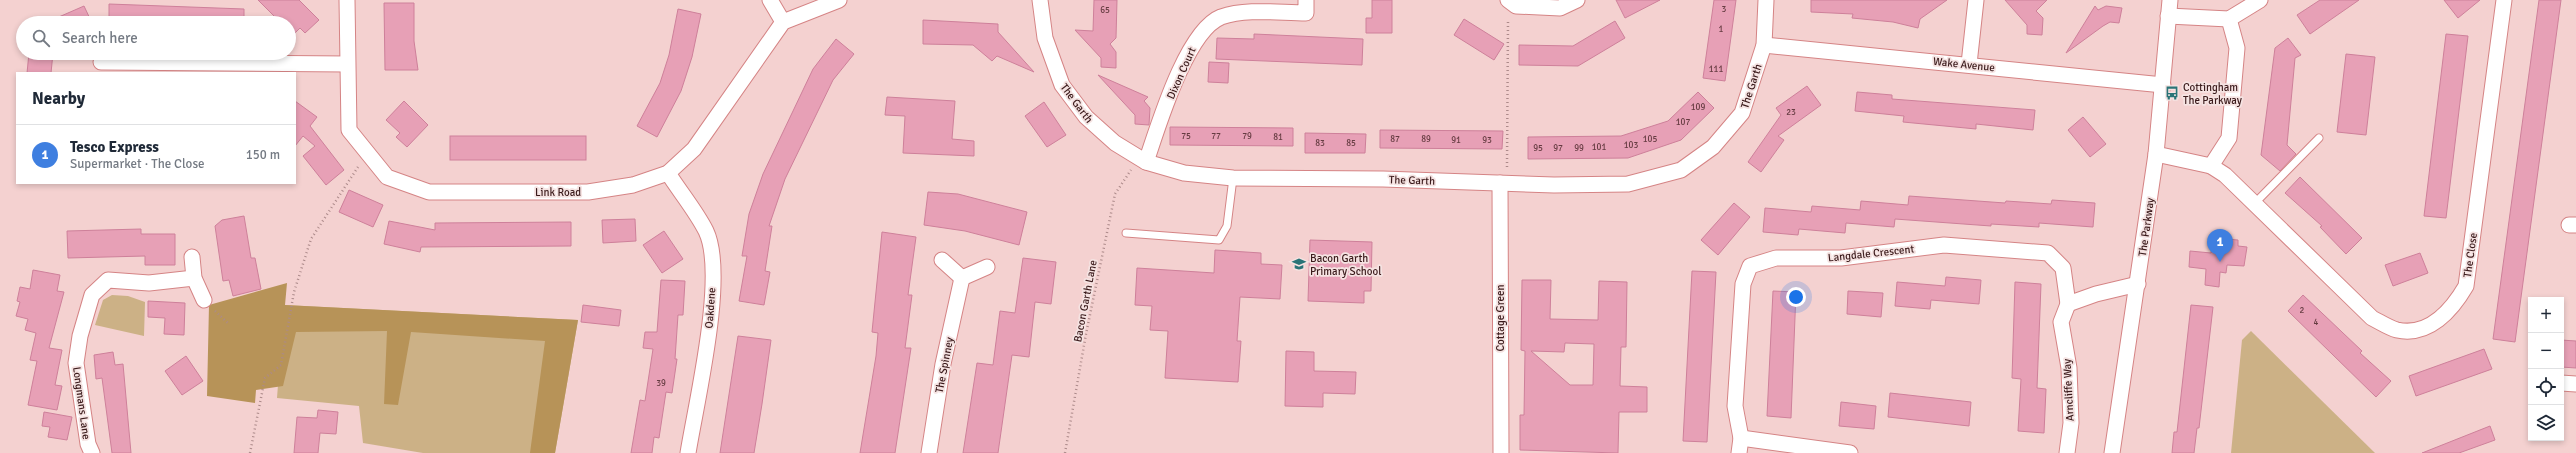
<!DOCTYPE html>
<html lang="en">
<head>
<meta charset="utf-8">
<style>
  body { margin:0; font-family:Signika,sans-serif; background:#f6f6f7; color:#1f2937 }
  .controls { position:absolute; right:12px; bottom:12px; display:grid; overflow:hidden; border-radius:0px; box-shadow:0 2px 6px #0003 }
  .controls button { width:36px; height:36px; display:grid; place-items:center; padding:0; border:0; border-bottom:1px solid #e0e1e3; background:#fff; color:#1f2937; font:20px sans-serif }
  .you { position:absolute; left:1796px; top:297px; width:14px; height:14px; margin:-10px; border:3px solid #fff; border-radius:50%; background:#1a73e8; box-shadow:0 0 0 6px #1a73e833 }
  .badge { display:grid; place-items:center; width:26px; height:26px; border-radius:50%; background:#b45309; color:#fff; font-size:13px; font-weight:700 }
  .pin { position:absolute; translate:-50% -33px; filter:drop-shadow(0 1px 2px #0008) }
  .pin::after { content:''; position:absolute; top:21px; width:14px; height:12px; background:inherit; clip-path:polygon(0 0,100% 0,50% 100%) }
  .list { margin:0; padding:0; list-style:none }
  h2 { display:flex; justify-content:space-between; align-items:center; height:52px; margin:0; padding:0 16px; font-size:17px }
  h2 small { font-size:13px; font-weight:400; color:#747a83 }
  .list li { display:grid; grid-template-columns:26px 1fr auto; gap:12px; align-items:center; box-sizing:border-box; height:60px; padding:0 16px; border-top:1px solid #e0e1e3 }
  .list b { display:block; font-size:15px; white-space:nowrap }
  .list p { margin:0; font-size:13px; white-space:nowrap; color:#747a83 }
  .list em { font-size:13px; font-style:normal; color:#747a83 }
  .icon { flex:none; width:22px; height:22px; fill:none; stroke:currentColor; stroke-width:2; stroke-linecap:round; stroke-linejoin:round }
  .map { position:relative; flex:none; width:2576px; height:453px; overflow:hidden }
  .search { position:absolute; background:#fff; box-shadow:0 2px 6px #0003; left:16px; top:16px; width:280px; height:44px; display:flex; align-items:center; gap:10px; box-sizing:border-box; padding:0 14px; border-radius:22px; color:#747a83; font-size:15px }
  .panel { position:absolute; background:#fff; box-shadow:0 2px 6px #0003; left:16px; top:72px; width:280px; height:112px; border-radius:0px }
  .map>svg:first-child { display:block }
  .green { fill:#ccb186 }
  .forest { fill:#b79358 }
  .building { fill:#e7a0b6; stroke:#ce809a; fill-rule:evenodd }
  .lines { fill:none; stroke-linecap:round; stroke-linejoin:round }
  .lane-casing { stroke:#d58485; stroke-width:9 }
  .street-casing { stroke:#d58485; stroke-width:17 }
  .path { stroke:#ac8a8a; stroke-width:2.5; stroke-dasharray:1 3; stroke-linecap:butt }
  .lane { stroke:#fff; stroke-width:7 }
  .street { stroke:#fff; stroke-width:15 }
  .labels { text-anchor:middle; stroke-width:3.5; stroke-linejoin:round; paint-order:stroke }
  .number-label { font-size:9px; fill:#663c42 }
  .street-label { font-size:11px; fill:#3b1b1c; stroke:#f5e3e2 }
  .poi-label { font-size:11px; fill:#3b1b1c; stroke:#f5e3e2; text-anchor:start }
</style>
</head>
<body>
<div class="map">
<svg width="2576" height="453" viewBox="0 0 2576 453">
  <rect width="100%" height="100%" fill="#f4d1d0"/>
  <g class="green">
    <path d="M112,295L128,296L145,302L144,336L95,325L103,300Z"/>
    <path d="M284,305L578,320L555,453H423L363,443L359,406L277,398Z"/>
    <path d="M2251,331L2375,453H2231L2242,340Z"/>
  </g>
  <path class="forest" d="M287,283L285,305L578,320L555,453H530L545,341L411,332L398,405L384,404L387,331L296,332L283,386L256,390L255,403L207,396L209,305Z"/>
  <g class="building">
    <path d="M258,0H299L319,20L305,33L300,28L293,35L289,31V23H281Z"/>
    <path d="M1094,0H1117L1116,38L1110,44L1116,52V68L1101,67V58L1075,30L1093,31Z"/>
    <path d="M1372,0H1392V33H1366V18H1372Z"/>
    <path d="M1616,0H1660L1625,18Z"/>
    <path d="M1714,0H1736L1725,81L1703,78Z"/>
    <path d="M1811,0H1947L1920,19L1918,28L1893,22L1852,18L1853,14L1811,12Z"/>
    <path d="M2005,0H2047L2036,11L2043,18L2042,35L2027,34V25Z"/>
    <path d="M2320,0H2359L2310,34L2297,15Z"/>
    <path d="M2444,0H2480L2458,18Z"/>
    <path d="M2539,0H2561L2515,342L2493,339Z"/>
    <path d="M384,3H414V41L418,70H385Z"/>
    <path d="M109,4L244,9V23H109Z"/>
    <path d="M84,6L92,23H45Z"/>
    <path d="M2095,6L2098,10L2106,6L2122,8L2119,23L2110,22L2103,26L2066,53Z"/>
    <path d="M678,9L701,14L692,57L681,91L657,137L637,126L660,83L669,55Z"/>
    <path d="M1464,19L1504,44L1494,60L1454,35Z"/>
    <path d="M923,20L998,24V32L1034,72L997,56L992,61L973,45L923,44Z"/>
    <path d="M1615,21L1625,38L1578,66L1519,65V45L1573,46Z"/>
    <path d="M1254,34L1363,39L1362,65L1216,59L1217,38L1254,39Z"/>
    <path d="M2446,34L2468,36L2446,218L2424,216Z"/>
    <path d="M2288,38L2301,55L2295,58L2287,145L2296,154L2280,171L2261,155L2275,48Z"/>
    <path d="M836,39L854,54L833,80L785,179L769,226H772L765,271L770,272L764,305L739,301L747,256H742L749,214L763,174L813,69Z"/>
    <path d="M29,53H53L51,73H27Z"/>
    <path d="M2346,54L2375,57L2366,135L2337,132Z"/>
    <path d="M1209,62L1229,63L1228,83L1208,82Z"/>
    <path d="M1098,75L1148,97L1144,101L1150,108L1149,125L1135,124V115Z"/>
    <path d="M1807,86L1821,105L1778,136L1784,140L1761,172L1748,162L1781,115L1776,108Z"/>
    <path d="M1698,92L1714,108L1681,140L1628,158L1528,159V137L1621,136L1668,121Z"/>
    <path d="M1857,92L1892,95V99L2035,110L2033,130L1976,124V129L1903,122L1904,116L1855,111Z"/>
    <path d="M887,97L955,101L952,139L974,141V156L903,153L905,116L885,115Z"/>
    <path d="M295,101L317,117L310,126L344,170L326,185L303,156L315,146L303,136L295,146Z"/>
    <path d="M404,101L428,125L407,147L396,137L400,133L386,120Z"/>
    <path d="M1044,102L1066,135L1047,147L1025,116Z"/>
    <path d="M2083,117L2106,144L2090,157L2068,130Z"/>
    <path d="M1170,127L1293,128V146L1170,145Z"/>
    <path d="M1380,130L1503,131L1502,149L1380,148Z"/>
    <path d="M1305,133L1366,134L1365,153H1305Z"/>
    <rect x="450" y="136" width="136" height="24"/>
    <path d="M2300,177L2362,238L2346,254L2320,227L2322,226L2285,193Z"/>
    <path d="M349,190L383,205L373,227L339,212Z"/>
    <path d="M928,192L958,194L1027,212L1019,245L965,231L924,225Z"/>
    <path d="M1909,196L2005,203L2006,201L2051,204L2052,200L2095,203L2093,227L2039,223V227L1991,224V226L1895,219L1894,227L1846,223L1845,233L1799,229L1798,235L1763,232L1765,208L1811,212L1812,206L1860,210L1861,201L1908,205Z"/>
    <path d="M1734,203L1750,217L1718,255L1701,240Z"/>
    <path d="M244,216L251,258H255L261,289L233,296L229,280L223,281L215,226L222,220Z"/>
    <path d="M635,219L636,241L603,243L602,220Z"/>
    <path d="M389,221L435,230V223L571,222V246L421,247L420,252L384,244Z"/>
    <path d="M141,229V234H175V265H145V256L68,258L67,231Z"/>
    <path d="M664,231L683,259L662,273L643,245Z"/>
    <path d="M882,232L916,237L908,295H912L905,348H911L895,453H860L876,356L878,333L872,332Z"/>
    <path d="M2213,238L2238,240V246L2247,247L2244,266L2227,265L2226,273L2220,272L2219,287L2205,285L2206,269L2189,267L2190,251L2211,253Z"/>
    <path d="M1310,240L1372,242L1371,291H1364V303L1308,301Z"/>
    <path d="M1215,250L1261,253V264L1282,265L1280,299L1240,297L1237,341H1241L1238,382L1165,378L1168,331L1150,330L1152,306L1135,305L1137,268L1214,273Z"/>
    <path d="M2420,253L2428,273L2393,286L2385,265Z"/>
    <path d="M1023,258L1056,262L1051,304L1035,302L1029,357L1012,355L998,453H963L977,363L993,365L1000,311L1015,313Z"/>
    <path d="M33,270L60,275L57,291L64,292L49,348L62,350L55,385L62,386L57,410L28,405L37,361L30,360L36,333L25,330L28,319L16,316L20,302L17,301L20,287L30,289Z"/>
    <path d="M1692,271L1716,272L1707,442L1683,441Z"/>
    <path d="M1946,277L1981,280L1979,304L1931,300L1930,309L1895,306L1897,282L1945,286Z"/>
    <path d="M661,280L685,281L683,315H678L675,359H677L672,393L666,392L659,438L654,437L652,453H631L640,400L645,401L653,349L643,348L645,332H657Z"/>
    <path d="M1522,280H1551L1550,319L1598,320L1599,281L1627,282L1626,347H1621L1620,386L1647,387V412H1619L1618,453L1520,450V415H1524L1525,351L1521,350ZM1565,343L1594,344L1593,385H1570L1531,351L1564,352Z"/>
    <path d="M2015,282L2041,284L2037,388L2046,389L2044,433L2018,431L2021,379L2012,378Z"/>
    <path d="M1773,291L1796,292L1791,418L1767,416Z"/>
    <path d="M1848,291L1883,293L1881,317L1847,314Z"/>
    <path d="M2303,295L2362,351L2360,353L2391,381L2376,397L2288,311Z"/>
    <path d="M148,301L185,303L184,335L164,334L165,318L148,317Z"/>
    <path d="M583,305L621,310L619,326L581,322Z"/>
    <path d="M2191,305L2213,307L2199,428H2197L2194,453H2172L2174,432H2177Z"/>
    <path d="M738,336L771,340L762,404L754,453H720Z"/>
    <path d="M2561,340L2576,341V368L2561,367Z"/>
    <path d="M2484,349L2492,369L2416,396L2409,376Z"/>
    <path d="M1286,351L1314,352V371L1356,372L1355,394L1323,393V407L1285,406Z"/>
    <path d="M113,352L115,365L123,364L131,453H112L102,378L96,379L94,355Z"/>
    <path d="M186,356L203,381L182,395L165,371Z"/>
    <path d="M1890,393L1971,402L1969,426L1888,417Z"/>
    <path d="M1841,402L1876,406L1874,429L1839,426Z"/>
    <path d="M318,410L338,412L336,434L320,433L318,453H294L297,417L317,418Z"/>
    <path d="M44,412L72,417L67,440L48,437L50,427L42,426Z"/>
    <path d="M2490,426L2495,440L2459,453H2422Z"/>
  </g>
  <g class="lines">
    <g class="lane-casing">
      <g id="lane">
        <path d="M2254,204L2319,138"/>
        <path d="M1126,233L1219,240L1227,226L1233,178"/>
      </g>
    </g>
    <g class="street-casing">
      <g id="street">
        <path d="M347,0L349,130L387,177L429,192H588L633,185L668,173L694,149L783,22L839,0"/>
        <path d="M770,0L783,22"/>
        <path d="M1040,0L1045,38L1062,85L1086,117L1115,143L1146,162L1184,173L1233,178L1383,179L1554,185L1628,184L1681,170L1713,147L1742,113L1764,45L1766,0"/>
        <path d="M1508,0L1516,6L1560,8L1577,0"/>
        <path d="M2168,16L2229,19L2260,0"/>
        <path d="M1764,45L2163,85"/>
        <path d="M101,62L347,64"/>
        <path d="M1969,64L1976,0"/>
        <path d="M2156,154L2211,166L2225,175L2372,318C2380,322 2389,328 2397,330C2429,337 2452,310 2466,286L2504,0"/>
        <path d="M1146,162C1158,127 1186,31 1221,17C1247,8 1279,13 1306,13V0"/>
        <path d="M2211,166L2229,138L2237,48L2229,19"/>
        <path d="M668,173C680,192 696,211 706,231C727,275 696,403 688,453"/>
        <path d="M1500,183L1501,453"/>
        <path d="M2569,225H2576"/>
        <path d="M192,257L194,278L204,300"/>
        <path d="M942,260L962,278L987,267"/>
        <path d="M2561,383L2576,384"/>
        <path d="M1741,438L1850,453"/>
        <path d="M92,453L88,444L76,363L80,336L92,295L108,280L149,283L194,278"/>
        <path d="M929,453L943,364L962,278"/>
        <path d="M1739,453L1741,438L1735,406L1743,284L1750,266L1776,258H1841L1944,245L2048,253L2063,268L2068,304L2096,294L2138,284"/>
        <path d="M2067,453L2071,423L2069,368L2061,322L2068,304"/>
        <path d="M2112,453L2156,154L2170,0"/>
      </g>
    </g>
    <g class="path">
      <path d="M1507,167L1508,20"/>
      <path d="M215,311L228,323"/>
      <path d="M250,453L265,378L281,365L294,292L311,239L358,167"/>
      <path d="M1065,453L1086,334L1115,194L1131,170"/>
    </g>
    <use href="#lane" class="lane"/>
    <use href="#street" class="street"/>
  </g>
  <defs>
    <g id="bus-bare" transform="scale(1.08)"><path d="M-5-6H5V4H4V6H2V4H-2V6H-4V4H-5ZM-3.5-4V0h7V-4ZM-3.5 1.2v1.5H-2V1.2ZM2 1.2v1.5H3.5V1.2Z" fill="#2a7477" stroke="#f5e3e2" stroke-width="2.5" paint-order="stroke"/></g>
    <g id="school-bare" transform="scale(1.08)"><path d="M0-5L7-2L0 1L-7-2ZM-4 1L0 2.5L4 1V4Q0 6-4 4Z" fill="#2a7477" stroke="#f5e3e2" stroke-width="2.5" paint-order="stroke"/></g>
  </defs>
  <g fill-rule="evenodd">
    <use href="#bus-bare" x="2172" y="93"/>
    <use href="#school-bare" x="1299" y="264"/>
  </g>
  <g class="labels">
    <g class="number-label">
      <text x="1724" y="12">3</text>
      <text x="1105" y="13">65</text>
      <text x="1721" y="32">1</text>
      <text x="1716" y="72">111</text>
      <text x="1698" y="110">109</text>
      <text x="1791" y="115">23</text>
      <text x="1683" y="125">107</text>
      <text x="1186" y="139">75</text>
      <text x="1216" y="139">77</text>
      <text x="1247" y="139">79</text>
      <text x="1278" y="140">81</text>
      <text x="1395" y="142">87</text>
      <text x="1426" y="142">89</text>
      <text x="1650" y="142">105</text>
      <text x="1456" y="143">91</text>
      <text x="1487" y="143">93</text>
      <text x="1320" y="146">83</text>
      <text x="1351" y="146">85</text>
      <text x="1631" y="148">103</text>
      <text x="1599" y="150">101</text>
      <text x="1538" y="151">95</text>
      <text x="1558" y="151">97</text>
      <text x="1579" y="151">99</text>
      <text x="2302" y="313">2</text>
      <text x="2316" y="325">4</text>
      <text x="661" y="386">39</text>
    </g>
    <g class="street-label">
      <text transform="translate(1964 64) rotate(6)" y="4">Wake Avenue</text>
      <text transform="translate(1181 73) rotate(-66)" y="4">Dixon Court</text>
      <text transform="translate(1751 86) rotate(-72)" y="4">The Garth</text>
      <text transform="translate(1077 103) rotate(53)" y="4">The Garth</text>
      <text transform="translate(1412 180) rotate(2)" y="4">The Garth</text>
      <text x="558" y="196">Link Road</text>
      <text transform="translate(2146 227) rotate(-82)" y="4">The Parkway</text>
      <text transform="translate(1871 253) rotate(-6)" y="4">Langdale Crescent</text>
      <text transform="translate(2470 255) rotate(-82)" y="4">The Close</text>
      <text transform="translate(1085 301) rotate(-79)" y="4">Bacon Garth Lane</text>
      <text transform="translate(710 308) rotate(-86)" y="4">Oakdene</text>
      <text transform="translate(1500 318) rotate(-90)" y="4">Cottage Green</text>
      <text transform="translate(944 365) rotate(-79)" y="4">The Spinney</text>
      <text transform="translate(2068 390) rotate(-93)" y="4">Arncliffe Way</text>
      <text transform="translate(82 403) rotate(82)" y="4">Longmans Lane</text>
    </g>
    <g class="poi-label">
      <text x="2183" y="91">Cottingham<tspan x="2183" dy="13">The Parkway</tspan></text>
      <text x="1310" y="262">Bacon Garth<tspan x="1310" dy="13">Primary School</tspan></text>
    </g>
  </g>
</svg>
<div class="controls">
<button>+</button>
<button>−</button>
<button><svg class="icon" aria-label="locate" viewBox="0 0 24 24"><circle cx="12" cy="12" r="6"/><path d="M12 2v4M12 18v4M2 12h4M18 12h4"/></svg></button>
<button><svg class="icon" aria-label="layers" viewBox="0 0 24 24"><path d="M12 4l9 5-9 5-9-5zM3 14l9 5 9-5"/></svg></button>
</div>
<div class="you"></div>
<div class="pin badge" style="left:2220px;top:262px;background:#3f7fe0">1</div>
<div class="search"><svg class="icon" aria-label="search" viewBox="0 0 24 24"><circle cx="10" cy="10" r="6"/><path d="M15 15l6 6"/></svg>Search here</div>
<section class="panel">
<h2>Nearby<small></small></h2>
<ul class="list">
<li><span class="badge" style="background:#3f7fe0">1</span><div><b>Tesco Express</b><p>Supermarket · The Close</p></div><em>150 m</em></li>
</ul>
</section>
</div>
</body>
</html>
